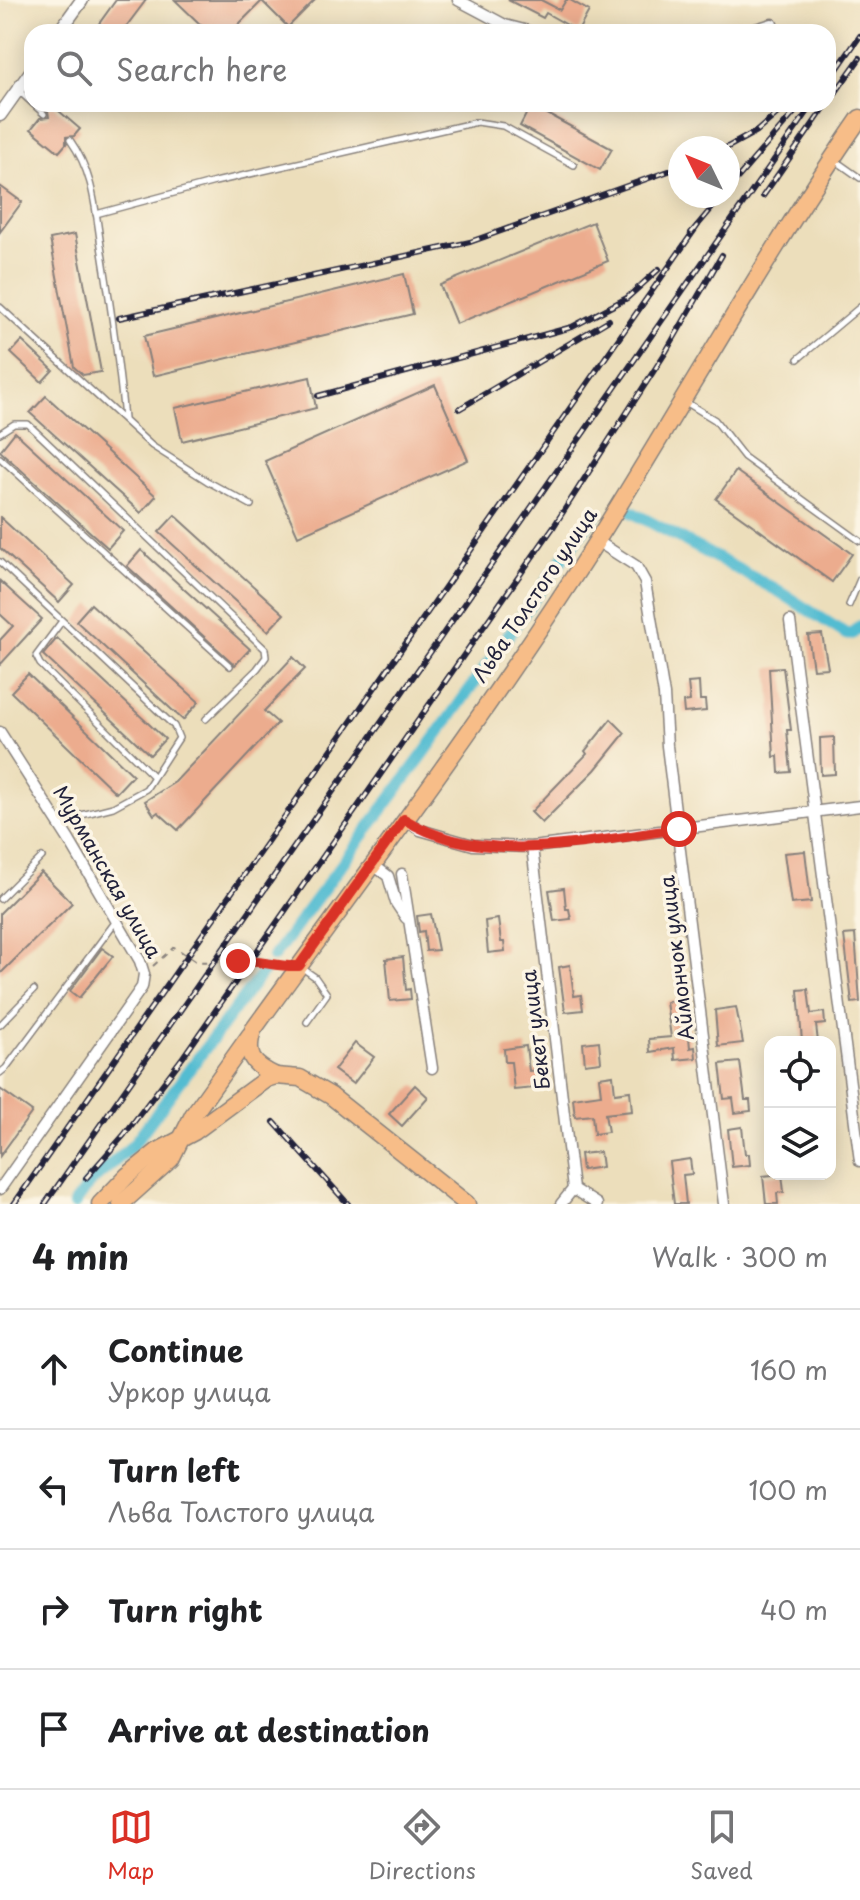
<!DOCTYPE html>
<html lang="en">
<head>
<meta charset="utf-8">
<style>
  body { margin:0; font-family:"Playpen Sans",sans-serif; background:#f6f6f6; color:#202124 }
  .controls { position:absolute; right:24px; bottom:24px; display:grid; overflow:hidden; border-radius:16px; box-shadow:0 4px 20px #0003 }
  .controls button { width:72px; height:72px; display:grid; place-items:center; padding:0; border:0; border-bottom:2px solid #e0e0e0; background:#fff; color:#202124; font:40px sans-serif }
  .compass { position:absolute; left:668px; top:136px; width:72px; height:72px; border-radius:50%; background:#fff; box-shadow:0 4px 20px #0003; rotate:313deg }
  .stop { position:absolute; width:24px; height:24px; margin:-18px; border:6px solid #d93025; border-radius:50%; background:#fff }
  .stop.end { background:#d93025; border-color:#fff; box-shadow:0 2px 8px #0008 }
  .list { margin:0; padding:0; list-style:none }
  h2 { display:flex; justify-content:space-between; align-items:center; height:104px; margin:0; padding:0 32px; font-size:34px }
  h2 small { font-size:26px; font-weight:400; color:#757577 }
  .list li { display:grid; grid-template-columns:52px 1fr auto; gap:24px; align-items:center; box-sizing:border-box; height:120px; padding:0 32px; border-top:2px solid #e0e0e0 }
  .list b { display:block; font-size:30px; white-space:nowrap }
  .list p { margin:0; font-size:26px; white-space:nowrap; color:#757577 }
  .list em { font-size:26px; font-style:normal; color:#757577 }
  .icon { flex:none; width:44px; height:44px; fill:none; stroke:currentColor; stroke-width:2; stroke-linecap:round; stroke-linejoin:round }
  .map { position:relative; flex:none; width:860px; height:1204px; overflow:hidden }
  .search { position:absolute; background:#fff; box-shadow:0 4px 20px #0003; left:24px; right:24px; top:24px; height:88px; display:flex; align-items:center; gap:20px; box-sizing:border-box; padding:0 28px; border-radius:24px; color:#757577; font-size:30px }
  .sheet { height:584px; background:#fff }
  nav { display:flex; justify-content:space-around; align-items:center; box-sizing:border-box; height:112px; border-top:2px solid #e0e0e0; background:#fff; font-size:22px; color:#757577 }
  nav a { display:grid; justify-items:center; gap:4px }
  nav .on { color:#d93025 }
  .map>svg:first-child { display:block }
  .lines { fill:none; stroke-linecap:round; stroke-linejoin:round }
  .canal { stroke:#53bcd1; stroke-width:12 }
  .building { fill:#ecac8e }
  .service-casing { stroke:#87807b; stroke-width:8 }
  .minor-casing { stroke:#87807b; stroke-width:13 }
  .tertiary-casing { stroke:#87807b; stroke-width:15 }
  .primary-casing { stroke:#87807b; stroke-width:19 }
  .path { stroke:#87807b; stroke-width:2; stroke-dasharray:6 6; stroke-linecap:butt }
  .service { stroke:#fff; stroke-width:5 }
  .minor { stroke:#fff; stroke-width:10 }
  .tertiary { stroke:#fff; stroke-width:12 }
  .primary { stroke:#f7bd88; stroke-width:16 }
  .rail-casing { stroke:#22223b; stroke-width:6 }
  .rail { stroke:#fcf5e5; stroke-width:3; stroke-dasharray:9; stroke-linecap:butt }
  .route { stroke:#d93025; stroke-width:10 }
  .labels { text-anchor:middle; stroke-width:7; stroke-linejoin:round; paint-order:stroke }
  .street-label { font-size:20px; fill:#22223b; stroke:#fcf5e5 }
</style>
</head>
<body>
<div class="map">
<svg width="860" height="1204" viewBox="0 0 860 1204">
  <rect width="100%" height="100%" fill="#fcf5e5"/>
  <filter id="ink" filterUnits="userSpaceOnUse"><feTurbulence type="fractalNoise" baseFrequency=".0125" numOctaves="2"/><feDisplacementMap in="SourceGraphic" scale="16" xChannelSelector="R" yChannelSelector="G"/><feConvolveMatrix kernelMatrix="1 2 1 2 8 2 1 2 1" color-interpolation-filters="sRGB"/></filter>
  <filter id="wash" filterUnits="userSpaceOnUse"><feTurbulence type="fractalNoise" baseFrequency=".006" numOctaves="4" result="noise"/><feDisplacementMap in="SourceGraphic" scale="32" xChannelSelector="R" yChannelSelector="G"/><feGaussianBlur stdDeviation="1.8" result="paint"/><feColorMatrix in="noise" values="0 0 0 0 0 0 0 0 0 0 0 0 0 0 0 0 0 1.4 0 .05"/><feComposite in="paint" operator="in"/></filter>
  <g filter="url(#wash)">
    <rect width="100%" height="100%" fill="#ecdebb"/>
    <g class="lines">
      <g class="canal">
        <path d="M626,509L780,592L846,634H852L860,626"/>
        <path d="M273,957L425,752L586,526L596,516"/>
        <path d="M74,1204L91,1182L132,1146L264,970"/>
      </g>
    </g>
    <g id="blocks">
      <g class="building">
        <path d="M116,0H146L122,32H93Z"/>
        <path d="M175,0H315L288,27L262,1L236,27L241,32H198L203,27Z"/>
        <path d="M508,0H541L560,10L566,0H570L589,11L578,31L546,13L543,18Z"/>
        <path d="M52,105L80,129L74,136L66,137V144L59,152L31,129L40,118L49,117L48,110Z"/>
        <path d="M531,105L612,149L600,170L520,126Z"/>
        <path d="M0,186L22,202L0,232Z"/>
        <path d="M593,222L608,261L456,324L440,285Z"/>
        <path d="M75,234L101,372L83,375L74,367L50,239Z"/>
        <path d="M404,274L413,314L153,376L144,336Z"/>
        <path d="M22,341L53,370L42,382L11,353Z"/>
        <path d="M310,377L316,408L182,441L175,408Z"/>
        <path d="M435,385L468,460L298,536L265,461Z"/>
        <path d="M46,396L156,496L141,513L30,413Z"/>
        <path d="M15,432L123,531L108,548L0,451Z"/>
        <path d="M736,471L852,554L832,582L716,499Z"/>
        <path d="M175,515L284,614L268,631L159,532Z"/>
        <path d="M0,517L74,585L59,602L0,548Z"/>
        <path d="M141,550L250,649L235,665L127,566Z"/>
        <path d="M0,581L42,619L0,665V640L13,626L0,614Z"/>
        <path d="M91,604L199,702L183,720L76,621Z"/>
        <path d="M822,634L828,668L813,669L808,635Z"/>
        <path d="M57,638L165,739L150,755L43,655Z"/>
        <path d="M293,657L305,669L264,711L278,723L178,830L158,812L154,815L145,801L175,782Z"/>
        <path d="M783,667L791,730H787L791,772L779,773L778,756L774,757L769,668Z"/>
        <path d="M28,674L133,775L116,793L11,692Z"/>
        <path d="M699,682L700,700H705L706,711L684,713L683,702L690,701L688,683Z"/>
        <path d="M611,719L625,733L595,770L542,823L531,812L587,754L585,751Z"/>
        <path d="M834,737L835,774L821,775L820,738Z"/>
        <path d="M805,851L811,902L791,904L784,853Z"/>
        <path d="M41,872L72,903L0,974V913Z"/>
        <path d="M564,888L566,909H569L571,919L554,921L549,890Z"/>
        <path d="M431,914L438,950L426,951L424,931L419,932L417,916Z"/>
        <path d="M498,919L501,942H504L505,951L488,953L485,921Z"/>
        <path d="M855,934L860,1002L852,1003L844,935Z"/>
        <path d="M102,948L113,956L79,998L70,991Z"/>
        <path d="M403,957L406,990L410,989L411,999L390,1001L386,959Z"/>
        <path d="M570,965L574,996L581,995L583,1010L565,1012L559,967Z"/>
        <path d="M808,989L811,1014L824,1012L825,1024L816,1025L818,1042H802L798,990Z"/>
        <path d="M681,1000L683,1027L688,1026L690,1048L695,1047L696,1058L675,1060L674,1048L650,1052L649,1039L671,1037L666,1002Z"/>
        <path d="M736,1007L743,1043L718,1046L715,1010Z"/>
        <path d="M599,1041L601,1062L585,1064L583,1043Z"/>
        <path d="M355,1043L374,1057L353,1084L334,1070Z"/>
        <path d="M526,1046L529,1071L542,1070L544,1087L514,1090L511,1062H505L504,1049Z"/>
        <path d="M740,1062L745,1100H750L751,1111L735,1113L733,1098L724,1099L720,1064Z"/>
        <path d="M613,1075L615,1093L630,1091L632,1111L605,1114L608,1132L594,1134L592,1115L575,1117L573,1098L601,1094L599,1077Z"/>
        <path d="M415,1085L428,1097L402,1126L389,1114Z"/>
        <path d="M0,1089L32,1112L0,1156Z"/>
        <path d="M742,1127L745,1154H749L750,1165L732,1167L728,1129Z"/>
        <path d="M600,1152L602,1167L582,1170L580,1154Z"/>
        <path d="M690,1159L692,1174L683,1175L686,1204H674L669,1162Z"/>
        <path d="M782,1174L784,1192L777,1193L778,1204H766L763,1176Z"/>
      </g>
    </g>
  </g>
  <g filter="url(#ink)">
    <use href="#blocks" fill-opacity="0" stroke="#87807b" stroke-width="2"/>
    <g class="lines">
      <g class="service-casing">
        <g id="service">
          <path d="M19,91L32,103"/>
          <path d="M33,104L44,114"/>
          <path d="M70,140C95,175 95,211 102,252C111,308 119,363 124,419"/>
          <path d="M836,161L860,178"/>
          <path d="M96,214L215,182L477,122L503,126L574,165"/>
          <path d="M0,307L152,446L207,481L251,505"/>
          <path d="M798,359L860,307"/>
          <path d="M684,401L715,420L744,457L860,541"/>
          <path d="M0,433L14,424H28L265,649L266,657L257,669L206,719"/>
          <path d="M0,458L230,666"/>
          <path d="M0,562L174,726L179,738L146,789L113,807L58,821"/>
          <path d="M849,605L860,579"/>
          <path d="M62,621L36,656L40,664L153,776"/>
          <path d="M0,899L42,857"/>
          <path d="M302,968L315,977L327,994L307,1022"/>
          <path d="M0,1025L34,990"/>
          <path d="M0,1073L6,1068L116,921"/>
        </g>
      </g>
      <g class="minor-casing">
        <g id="minor">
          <path d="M458,0L505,25L532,32"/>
          <path d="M746,32L772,24"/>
          <path d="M597,541L636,566L645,582L664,695L667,746L724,1204"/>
          <path d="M790,621L860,1161"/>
          <path d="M0,732L69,840L140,961L144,974L142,987L0,1189"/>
          <path d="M404,819L420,830L473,845L532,847L860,806"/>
          <path d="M532,847L573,1189L561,1204"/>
          <path d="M372,864L388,876L396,903L406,918"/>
          <path d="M402,874L432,1068"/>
          <path d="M573,1189L597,1204"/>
        </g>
      </g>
      <g class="tertiary-casing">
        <g id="tertiary">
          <path d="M59,32L82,0"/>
          <path d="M0,115L32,70"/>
        </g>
      </g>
      <g class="primary-casing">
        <g id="primary">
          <path d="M276,1076C252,1065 245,1056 253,1030C370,868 491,708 598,539C686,399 766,254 860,118"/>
          <path d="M100,1204L127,1176L158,1151L194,1132L266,1079L276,1076L300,1078L331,1096L467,1204"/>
          <path d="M121,1204L171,1159L193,1115L250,1035"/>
        </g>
      </g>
      <path class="path" d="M153,966L174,947L197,962L258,960L282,967"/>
      <use href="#service" class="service"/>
      <use href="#minor" class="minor"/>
      <use href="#tertiary" class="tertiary"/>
      <use href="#primary" class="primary"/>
      <g class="rail-casing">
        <g id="rail">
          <path d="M828,82L860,36"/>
          <path d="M828,103L860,58"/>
          <path d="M726,148L757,131L788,104"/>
          <path d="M728,189L794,113"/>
          <path d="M763,196L827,104"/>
          <path d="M691,233L722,196"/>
          <path d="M119,318L470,242L680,167"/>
          <path d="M318,396L572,327L627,298L659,269"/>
          <path d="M459,409L609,320"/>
          <path d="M274,1122L348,1204"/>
          <path d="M86,1178L124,1135L183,1057L554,526L664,355L722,255"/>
          <path d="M14,1204L698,225"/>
          <path d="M45,1204L813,104"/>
        </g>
      </g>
      <use href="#rail" class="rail"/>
    </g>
  </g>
  <g class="lines" filter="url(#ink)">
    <path class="route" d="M238,961C261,960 275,967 299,966L404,819C483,869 592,840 679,829"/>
  </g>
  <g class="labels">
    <g class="street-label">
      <text transform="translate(535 595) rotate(-56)" y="7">Льва Толстого улица</text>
      <text transform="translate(107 872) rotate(60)" y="7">Мурманская улица</text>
      <text transform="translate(677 958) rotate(-97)" y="7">Аймончок улица</text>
      <text transform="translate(536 1030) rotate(-97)" y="7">Бекет улица</text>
    </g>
  </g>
</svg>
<div class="controls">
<button><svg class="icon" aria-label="locate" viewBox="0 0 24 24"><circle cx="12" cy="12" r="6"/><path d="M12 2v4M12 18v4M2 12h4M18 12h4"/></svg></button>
<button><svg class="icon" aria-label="layers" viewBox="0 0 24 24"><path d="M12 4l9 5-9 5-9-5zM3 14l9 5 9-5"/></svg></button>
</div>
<svg class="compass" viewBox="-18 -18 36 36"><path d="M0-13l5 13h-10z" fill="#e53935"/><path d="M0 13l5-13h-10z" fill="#757577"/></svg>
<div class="stop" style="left:679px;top:829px"></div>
<div class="stop end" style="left:238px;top:961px"></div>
<div class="search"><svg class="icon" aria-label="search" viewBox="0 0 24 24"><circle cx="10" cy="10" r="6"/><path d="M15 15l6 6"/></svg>Search here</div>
</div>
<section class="sheet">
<h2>4 min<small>Walk · 300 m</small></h2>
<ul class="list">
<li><svg class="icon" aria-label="ahead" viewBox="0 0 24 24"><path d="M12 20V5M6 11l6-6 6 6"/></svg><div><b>Continue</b><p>Уркор улица</p></div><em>160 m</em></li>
<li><svg class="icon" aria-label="left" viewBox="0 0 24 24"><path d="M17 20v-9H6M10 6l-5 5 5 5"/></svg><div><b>Turn left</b><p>Льва Толстого улица</p></div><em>100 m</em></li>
<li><svg class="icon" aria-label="right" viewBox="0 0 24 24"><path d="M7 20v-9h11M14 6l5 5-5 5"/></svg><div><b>Turn right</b></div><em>40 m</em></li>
<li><svg class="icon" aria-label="arrive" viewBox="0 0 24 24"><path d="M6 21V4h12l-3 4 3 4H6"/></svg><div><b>Arrive at destination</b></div></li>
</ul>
</section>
<nav>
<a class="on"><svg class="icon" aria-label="map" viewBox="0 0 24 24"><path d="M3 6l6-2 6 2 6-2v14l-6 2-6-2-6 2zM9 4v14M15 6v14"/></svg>Map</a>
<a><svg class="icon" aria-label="directions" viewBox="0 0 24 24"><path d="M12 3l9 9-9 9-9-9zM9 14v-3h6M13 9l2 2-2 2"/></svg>Directions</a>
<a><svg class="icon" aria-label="saved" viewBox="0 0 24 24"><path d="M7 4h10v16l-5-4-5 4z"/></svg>Saved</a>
</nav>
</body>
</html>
